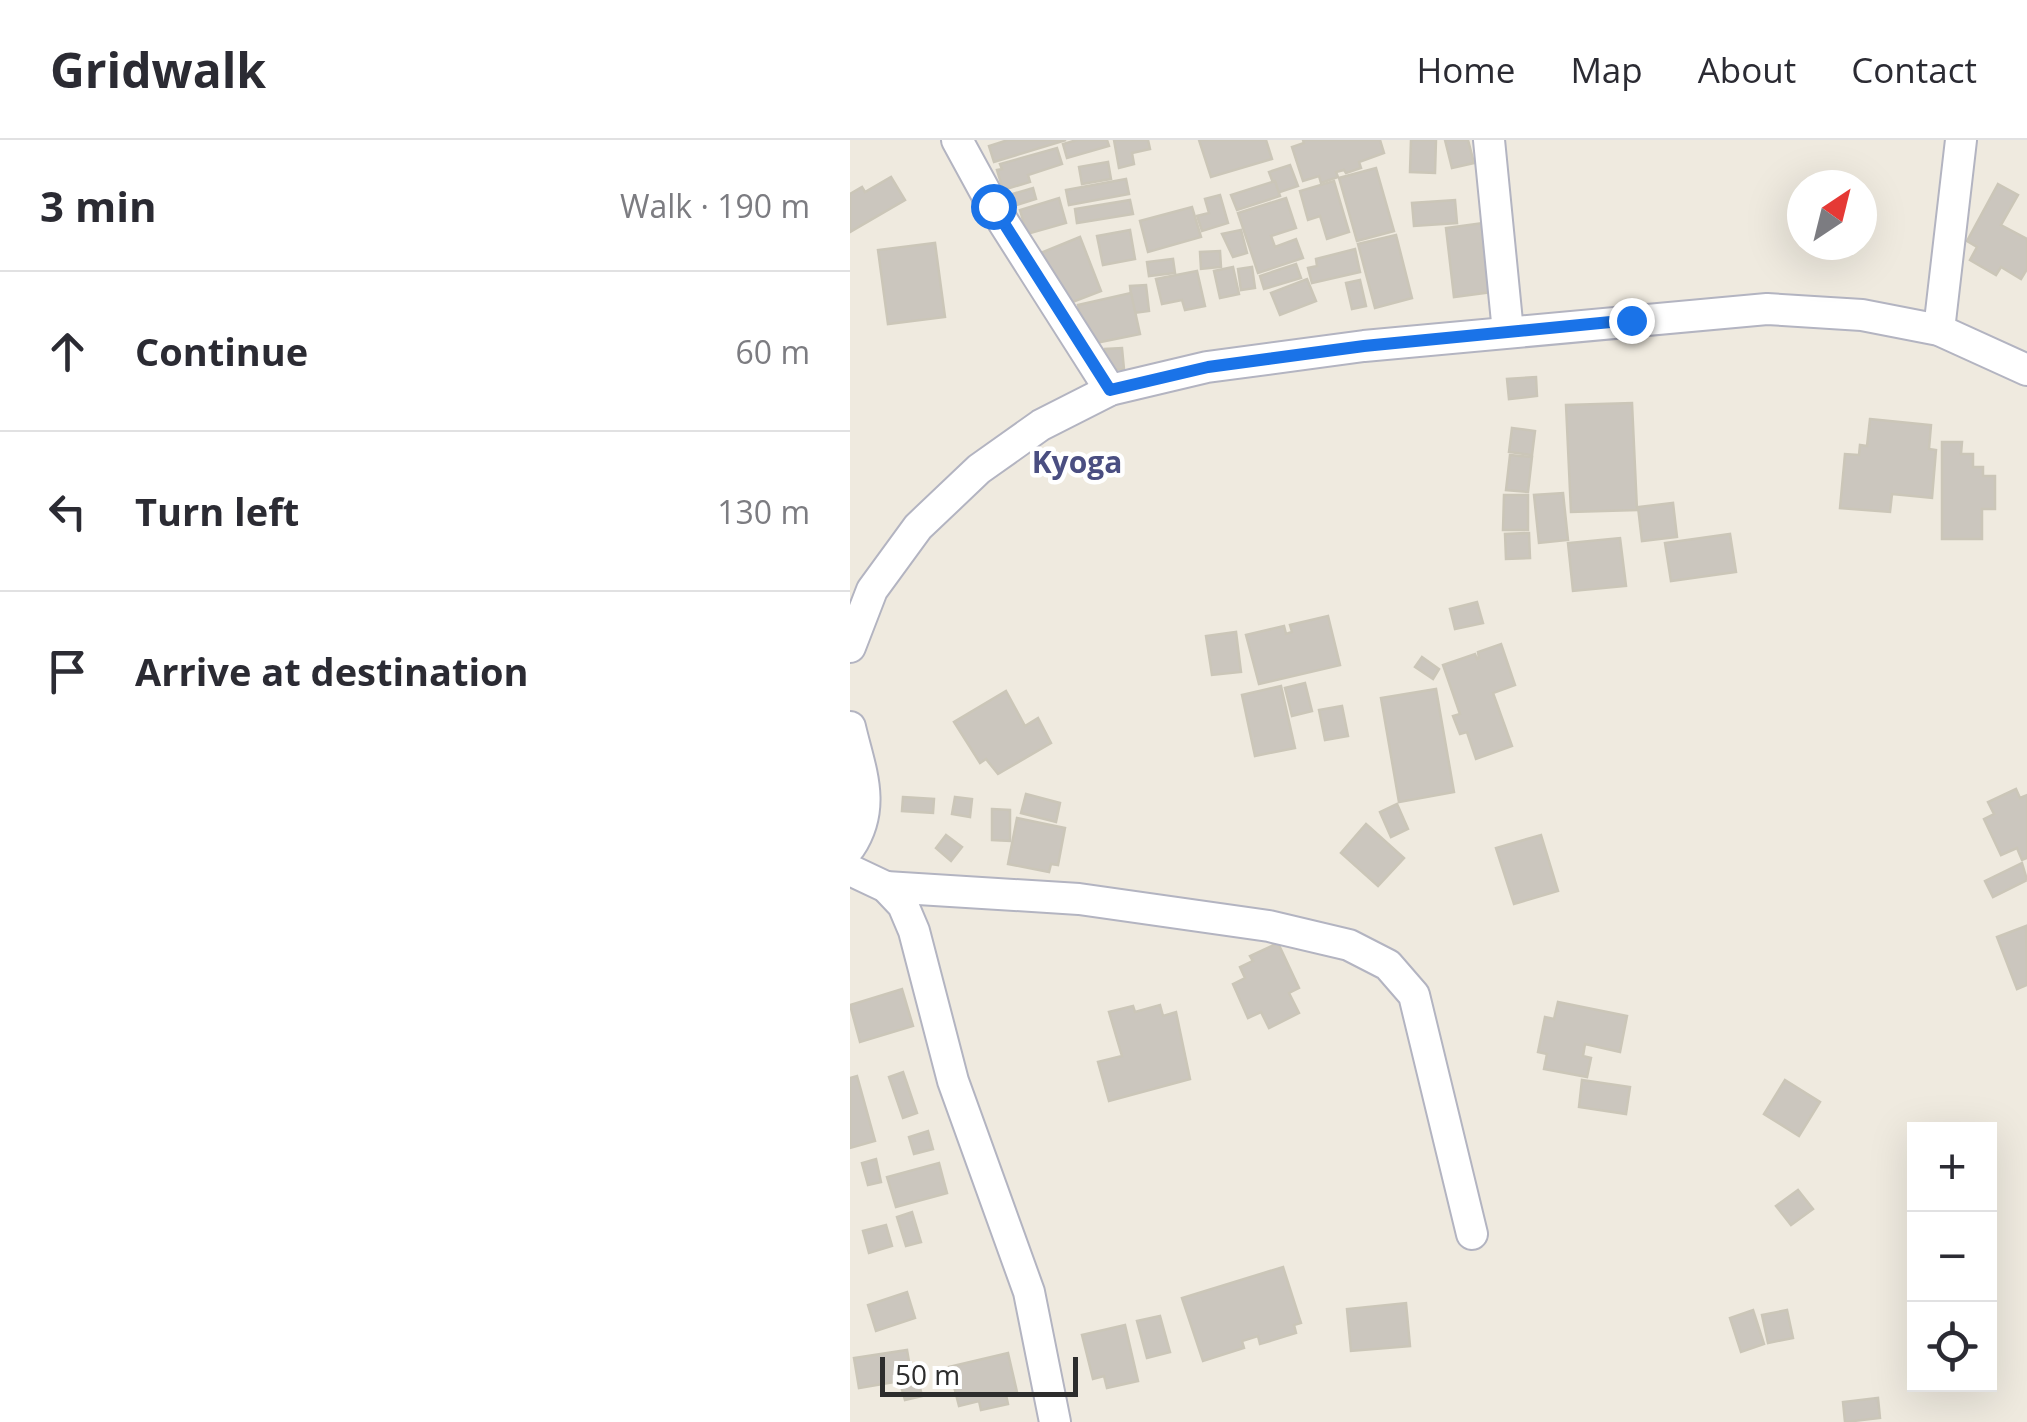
<!DOCTYPE html>
<html lang="en">
<head>
<meta charset="utf-8">
<style>
  body { margin:0; font-family:"Open Sans",sans-serif; background:#f2f2f3; color:#2b2b33 }
  .controls { position:absolute; right:30px; bottom:30px; display:grid; overflow:hidden; border-radius:0px; box-shadow:0 10px 40px #0002 }
  .controls button { width:90px; height:90px; display:grid; place-items:center; padding:0; border:0; border-bottom:2px solid #e1e1e2; background:#fff; color:#2b2b33; font:50px sans-serif }
  .compass { position:absolute; left:937px; top:30px; width:90px; height:90px; border-radius:50%; background:#fff; box-shadow:0 10px 40px #0002; rotate:35deg }
  .scale { position:absolute; left:30px; bottom:25px; width:198px; box-sizing:border-box; padding-left:10px; border:5px solid #2d2d2d; border-top:0; font-size:28px; line-height:35px; white-space:nowrap; color:#2d2d2d; -webkit-text-stroke:8px #fff; paint-order:stroke }
  .stop { position:absolute; width:30px; height:30px; margin:-22px; border:8px solid #1a73e8; border-radius:50%; background:#fff }
  .stop.end { background:#1a73e8; border-color:#fff; box-shadow:0 2px 10px #0008 }
  .list { margin:0; padding:0; list-style:none }
  h2 { display:flex; justify-content:space-between; align-items:center; height:130px; margin:0; padding:0 40px; font-size:42px }
  h2 small { font-size:32px; font-weight:400; color:#7c7c81 }
  .list li { display:grid; grid-template-columns:65px 1fr auto; gap:30px; align-items:center; box-sizing:border-box; height:160px; padding:0 40px; border-top:2px solid #e1e1e2 }
  .list b { display:block; font-size:38px; white-space:nowrap }
  .list em { font-size:32px; font-style:normal; color:#7c7c81 }
  .icon { flex:none; width:55px; height:55px; fill:none; stroke:currentColor; stroke-width:2; stroke-linecap:round; stroke-linejoin:round }
  .map { position:relative; flex:none; width:1177px; height:1282px; overflow:hidden }
  header { display:flex; align-items:center; gap:60px; box-sizing:border-box; height:140px; padding:0 50px; background:#fff; border-bottom:2px solid #e1e1e2 }
  header strong { font-size:48px }
  nav { display:flex; gap:55px; margin-inline-start:auto; font-size:35px }
  main { display:flex }
  aside { flex:1; background:#fff }
  .map>svg:first-child { display:block }
  .building { fill:#cbc6be; stroke:#cbc6b8; stroke-width:2.5 }
  .lines { fill:none; stroke-linecap:round; stroke-linejoin:round }
  .minor-casing { stroke:#b3b4c1; stroke-width:34 }
  .minor { stroke:#fff; stroke-width:30 }
  .route { stroke:#1a73e8; stroke-width:12 }
  .labels { text-anchor:middle; stroke-width:9; stroke-linejoin:round; paint-order:stroke }
  .quarter-label { font-size:30px; font-weight:bold; fill:#4a4e81; stroke:#fff }
</style>
</head>
<body>
<header>
<strong>Gridwalk</strong>
<nav><a>Home</a><a>Map</a><a>About</a><a>Contact</a></nav>
</header>
<main>
<aside>
<h2>3 min<small>Walk · 190 m</small></h2>
<ul class="list">
<li><svg class="icon" aria-label="ahead" viewBox="0 0 24 24"><path d="M12 20V5M6 11l6-6 6 6"/></svg><div><b>Continue</b></div><em>60 m</em></li>
<li><svg class="icon" aria-label="left" viewBox="0 0 24 24"><path d="M17 20v-9H6M10 6l-5 5 5 5"/></svg><div><b>Turn left</b></div><em>130 m</em></li>
<li><svg class="icon" aria-label="arrive" viewBox="0 0 24 24"><path d="M6 21V4h12l-3 4 3 4H6"/></svg><div><b>Arrive at destination</b></div></li>
</ul>
</aside>
<div class="map">
<svg width="1177" height="1282" viewBox="0 0 1177 1282">
  <rect width="100%" height="100%" fill="#efeadf"/>
  <g class="building">
    <path d="M158,0H216L144,22L139,6Z"/>
    <path d="M227,0H257L259,6L217,18L213,4Z"/>
    <path d="M264,0H298L300,9L282,13L284,24L269,28Z"/>
    <path d="M349,0H416L422,19L361,37Z"/>
    <path d="M453,0H530L534,13L509,22L511,28L496,33L494,30L486,32L488,37L471,43L469,36L453,41L442,7L454,3Z"/>
    <path d="M561,0H586L585,33L560,32Z"/>
    <path d="M595,0H618L624,23L602,28Z"/>
    <path d="M207,8L212,24L178,35L180,42L153,50L147,30L152,29L150,24Z"/>
    <path d="M258,22L261,39L232,44L229,27Z"/>
    <path d="M440,25L448,46L427,53L419,32Z"/>
    <path d="M526,28L544,91L507,101L489,38Z"/>
    <path d="M41,37L55,60L0,92V54L12,47L15,52Z"/>
    <path d="M276,39L279,54L219,65L216,50Z"/>
    <path d="M425,41L430,56L387,70L381,55Z"/>
    <path d="M484,41L499,92L477,99L470,76L458,80L450,51Z"/>
    <path d="M1148,44L1168,55L1151,85L1177,99V129L1171,139L1151,127L1146,135L1120,120L1127,107L1117,101Z"/>
    <path d="M183,48L186,59L163,66L159,55Z"/>
    <path d="M370,55L378,83L352,91L347,76L359,73L355,59Z"/>
    <path d="M209,58L216,83L177,94L170,70Z"/>
    <path d="M436,58L446,88L421,96L425,107L446,99L453,118L408,133L388,73Z"/>
    <path d="M280,60L283,74L227,83L225,69Z"/>
    <path d="M605,60L607,83L564,86L562,63Z"/>
    <path d="M342,67L351,97L298,112L290,81Z"/>
    <path d="M634,83L643,152L604,157L596,88Z"/>
    <path d="M280,90L285,119L253,125L247,96Z"/>
    <path d="M391,90L397,113L383,117L372,94Z"/>
    <path d="M546,95L562,158L525,168L508,104Z"/>
    <path d="M230,97L251,151L220,163L188,114Z"/>
    <path d="M85,103L95,177L38,184L28,110Z"/>
    <path d="M505,109L510,132L462,143L458,128L467,126L466,119Z"/>
    <path d="M370,111L371,127L351,129L350,112Z"/>
    <path d="M323,119L325,133L299,136L297,122Z"/>
    <path d="M446,124L451,138L414,149L410,136Z"/>
    <path d="M383,127L389,154L370,158L364,131Z"/>
    <path d="M402,127L405,148L391,150L388,129Z"/>
    <path d="M347,131L355,166L335,170L332,160L312,164L306,139Z"/>
    <path d="M457,139L466,161L430,175L421,153Z"/>
    <path d="M510,140L516,166L502,169L496,143Z"/>
    <path d="M296,145L299,171L283,173L280,146Z"/>
    <path d="M281,153L290,194L236,205L228,165Z"/>
    <path d="M272,208L274,229L258,230L255,209Z"/>
    <path d="M686,237L687,256L659,259L657,239Z"/>
    <path d="M782,263L787,370L721,372L716,265Z"/>
    <path d="M1020,279L1081,285L1079,309L1086,310L1082,358L1042,354L1040,372L990,368L995,314L1009,315L1010,305L1017,306Z"/>
    <path d="M662,288L685,291L682,315L659,312Z"/>
    <path d="M1092,302H1112L1111,314H1123V327H1133V336H1145V369H1132V399H1092Z"/>
    <path d="M660,315L682,317L678,352L656,350Z"/>
    <path d="M713,353L718,400L689,403L684,355Z"/>
    <path d="M654,355H678V390H653Z"/>
    <path d="M823,363L827,397L792,401L788,367Z"/>
    <path d="M679,393L680,418L656,419L655,394Z"/>
    <path d="M880,394L886,432L821,441L815,403Z"/>
    <path d="M770,398L776,446L723,451L718,403Z"/>
    <path d="M627,462L633,483L605,489L600,469Z"/>
    <path d="M478,476L490,525L409,544L396,495L434,486L436,494L442,492L440,485Z"/>
    <path d="M386,492L391,532L362,535L356,496Z"/>
    <path d="M651,504L665,545L643,553L662,606L626,619L617,592L610,594L603,576L610,574L593,525L625,514L627,519L629,518L628,512Z"/>
    <path d="M572,517L589,529L583,539L565,527Z"/>
    <path d="M455,543L462,571L442,576L435,548Z"/>
    <path d="M431,546L445,608L405,616L392,555Z"/>
    <path d="M586,549L604,652L549,662L531,558Z"/>
    <path d="M156,551L175,586L188,578L201,603L148,634L136,619L130,623L104,582Z"/>
    <path d="M492,566L498,596L475,600L469,570Z"/>
    <path d="M1166,649L1170,658L1177,655V718L1172,720L1167,708L1151,715L1134,679L1144,674L1138,662Z"/>
    <path d="M176,654L210,663L206,682L171,673Z"/>
    <path d="M53,657L84,659L83,673L52,671Z"/>
    <path d="M105,657L122,659L120,677L102,674Z"/>
    <path d="M547,664L558,689L541,697L530,672Z"/>
    <path d="M142,669L160,670V701L142,700Z"/>
    <path d="M167,678L215,688L208,725L201,724L199,732L158,724Z"/>
    <path d="M516,684L554,718L528,746L491,713Z"/>
    <path d="M96,695L112,707L101,721L86,708Z"/>
    <path d="M691,695L708,751L664,764L646,708Z"/>
    <path d="M1172,723L1177,740L1143,757L1135,741Z"/>
    <path d="M1176,786L1177,845L1167,849L1147,797Z"/>
    <path d="M428,803L449,848L439,853L449,873L419,888L411,872L398,878L383,844L395,838L390,827L403,821L400,816Z"/>
    <path d="M52,849L63,886L10,902L0,865Z"/>
    <path d="M708,862L777,876L770,912L735,904L733,916L741,918L737,937L694,929L697,914L688,912L695,877L704,879Z"/>
    <path d="M310,865L313,876L326,872L340,939L259,961L248,922L272,916L259,872L283,866L285,872Z"/>
    <path d="M53,932L67,973L53,978L39,937Z"/>
    <path d="M7,936L25,1001L0,1008V938Z"/>
    <path d="M732,940L780,947L776,974L729,967Z"/>
    <path d="M935,940L970,962L949,996L914,974Z"/>
    <path d="M78,991L83,1009L64,1014L59,997Z"/>
    <path d="M26,1019L31,1042L18,1045L12,1023Z"/>
    <path d="M89,1023L97,1053L46,1067L37,1037Z"/>
    <path d="M948,1050L963,1069L941,1085L926,1066Z"/>
    <path d="M62,1072L71,1102L56,1106L47,1077Z"/>
    <path d="M36,1085L42,1106L19,1113L13,1091Z"/>
    <path d="M433,1127L451,1183L444,1185L446,1193L410,1204L408,1196L392,1201L394,1208L353,1221L332,1158Z"/>
    <path d="M57,1152L65,1178L26,1191L18,1165Z"/>
    <path d="M556,1163L560,1206L501,1211L497,1169Z"/>
    <path d="M903,1170L914,1204L891,1212L880,1178Z"/>
    <path d="M937,1170L943,1198L918,1203L912,1175Z"/>
    <path d="M310,1176L320,1212L297,1218L287,1181Z"/>
    <path d="M275,1185L288,1241L257,1248L254,1236L243,1239L232,1195Z"/>
    <path d="M57,1210L62,1239L9,1248L4,1218Z"/>
    <path d="M158,1213L167,1252L156,1255L158,1264L131,1270L129,1261L109,1266L99,1227Z"/>
    <path d="M69,1243L72,1256L55,1260L51,1246Z"/>
    <path d="M1028,1258L1030,1278L995,1282L993,1262Z"/>
  </g>
  <g class="lines">
    <g class="minor-casing">
      <g id="minor">
        <path d="M107,0L143,66L260,250"/>
        <path d="M639,0L658,192"/>
        <path d="M1089,190L1111,0"/>
        <path d="M0,507L22,450L68,387L129,329L191,285L260,250L357,227L514,206L917,169L1012,175L1089,190L1177,230"/>
        <path d="M0,587C10,630 27,666 0,707"/>
        <path d="M0,730L36,747L53,765L64,791L103,941L179,1152L205,1282"/>
        <path d="M36,747L229,759L419,786L499,805L538,825L564,855L622,1094"/>
      </g>
    </g>
    <use href="#minor" class="minor"/>
  </g>
  <g class="lines">
    <path class="route" d="M143,66L260,250L358,227L514,206L781,180"/>
  </g>
  <g class="labels">
    <g class="quarter-label">
      <text x="227" y="333">Kyoga</text>
    </g>
  </g>
</svg>
<div class="controls">
<button>+</button>
<button>−</button>
<button><svg class="icon" aria-label="locate" viewBox="0 0 24 24"><circle cx="12" cy="12" r="6"/><path d="M12 2v4M12 18v4M2 12h4M18 12h4"/></svg></button>
</div>
<svg class="compass" viewBox="-18 -18 36 36"><path d="M0-13l5 13h-10z" fill="#e53935"/><path d="M0 13l5-13h-10z" fill="#7c7c81"/></svg>
<div class="scale">50 m</div>
<div class="stop" style="left:143px;top:66px"></div>
<div class="stop end" style="left:781px;top:180px"></div>
</div>
</main>
</body>
</html>
